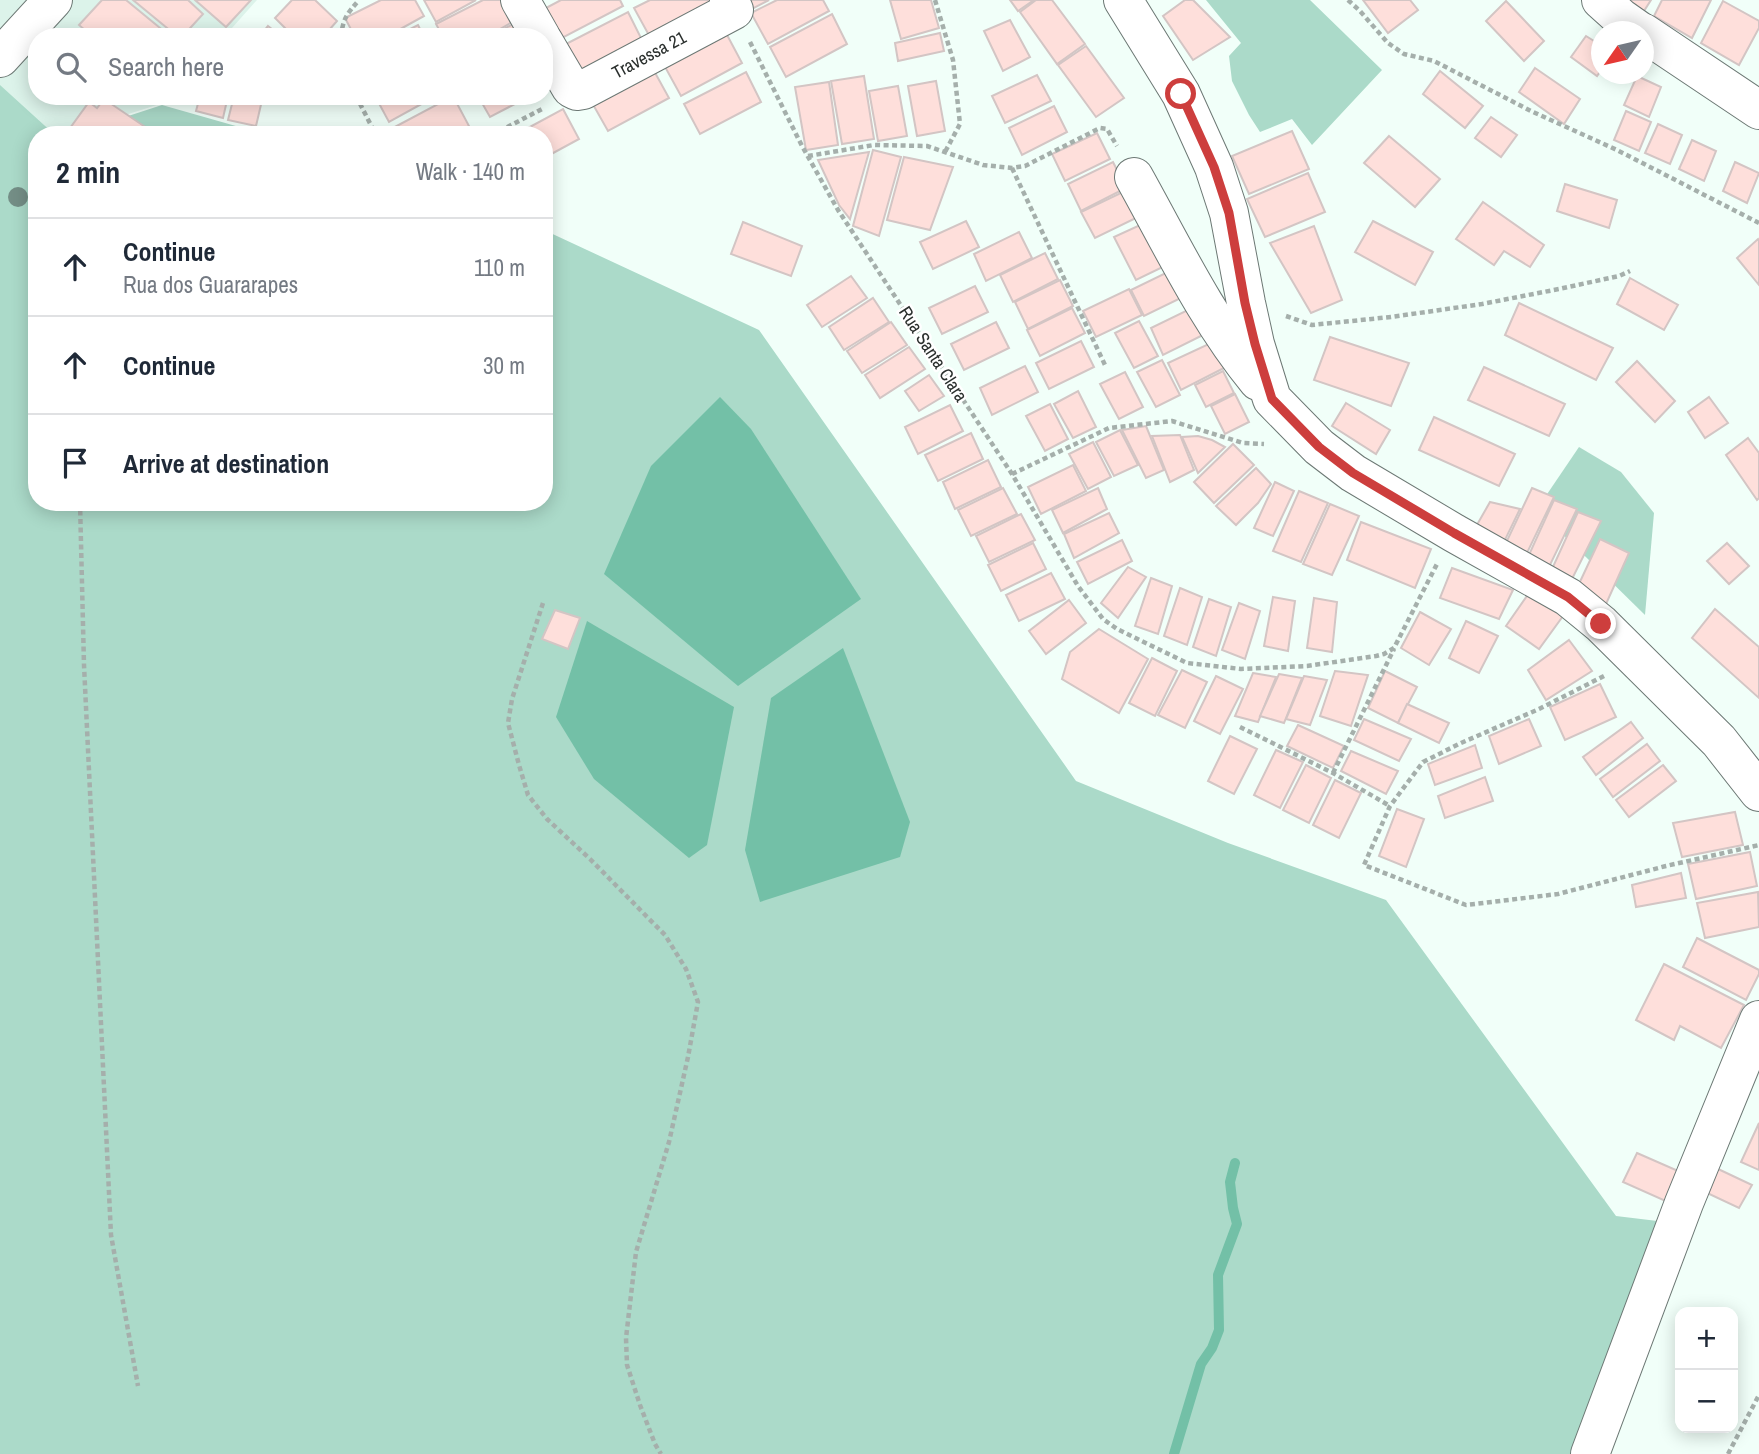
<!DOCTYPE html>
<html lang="en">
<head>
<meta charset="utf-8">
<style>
  body { margin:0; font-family:"Archivo Narrow",sans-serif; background:#f2f2f3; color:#1f2937 }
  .controls { position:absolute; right:21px; bottom:21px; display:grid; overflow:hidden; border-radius:14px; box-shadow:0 4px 18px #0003 }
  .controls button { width:63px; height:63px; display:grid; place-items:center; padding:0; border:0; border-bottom:2px solid #e0e1e3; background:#fff; color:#1f2937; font:35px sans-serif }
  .compass { position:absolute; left:1591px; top:21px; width:63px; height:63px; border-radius:50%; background:#fff; box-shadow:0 4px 18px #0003; rotate:236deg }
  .stop { position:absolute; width:21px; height:21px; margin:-16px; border:5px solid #cd3e3d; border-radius:50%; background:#fff }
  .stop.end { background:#cd3e3d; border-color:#fff; box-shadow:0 2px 7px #0008 }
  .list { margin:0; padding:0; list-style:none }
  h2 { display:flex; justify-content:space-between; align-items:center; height:91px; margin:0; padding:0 28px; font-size:30px }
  h2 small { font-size:23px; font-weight:400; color:#747a83 }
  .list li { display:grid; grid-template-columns:46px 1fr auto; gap:21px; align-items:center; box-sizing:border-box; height:98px; padding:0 28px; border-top:2px solid #e0e1e3 }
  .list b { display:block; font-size:26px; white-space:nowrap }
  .list p { margin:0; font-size:23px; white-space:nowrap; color:#747a83 }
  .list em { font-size:23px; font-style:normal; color:#747a83 }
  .icon { flex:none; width:38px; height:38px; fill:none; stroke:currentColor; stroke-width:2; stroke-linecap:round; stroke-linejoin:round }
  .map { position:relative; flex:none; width:1759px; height:1454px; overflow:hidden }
  .search { position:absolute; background:#fff; box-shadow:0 4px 18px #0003; left:28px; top:28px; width:525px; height:77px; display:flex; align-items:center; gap:18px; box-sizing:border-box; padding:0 24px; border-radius:28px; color:#747a83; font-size:26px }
  .panel { position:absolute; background:#fff; box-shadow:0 4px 18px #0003; left:28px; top:126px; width:525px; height:385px; border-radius:28px }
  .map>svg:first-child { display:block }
  .built { fill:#dcf3ea }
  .green { fill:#abdac9 }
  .water { fill:#73c0a7 }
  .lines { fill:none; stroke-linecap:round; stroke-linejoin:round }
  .stream { stroke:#73c0a7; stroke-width:10 }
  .building { fill:#fedfdb; stroke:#d3c5c4; stroke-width:2 }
  .minor-casing { stroke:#6c7874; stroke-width:40 }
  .path { stroke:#a5afab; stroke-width:4.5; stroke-dasharray:5 3.5; stroke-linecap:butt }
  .minor { stroke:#fff; stroke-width:38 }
  .tree { fill:#748e86 }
  .route { stroke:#cd3e3d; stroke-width:9 }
  .labels { text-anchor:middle; stroke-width:5; stroke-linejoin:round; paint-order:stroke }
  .street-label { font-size:18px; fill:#2b302e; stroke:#fff }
</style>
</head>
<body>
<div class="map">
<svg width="1759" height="1454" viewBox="0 0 1759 1454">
  <rect width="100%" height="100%" fill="#f1fff9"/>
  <path class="built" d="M0,0H257L224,37H37V96H169L163,103L72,132L71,135H47L0,118Z"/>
  <g class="green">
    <path d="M1206,0H1310L1382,70L1312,145L1292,119L1260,132L1249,115L1232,81L1229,56L1241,43Z"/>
    <path d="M0,85L55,135H37V502H544V230L759,330L1076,781L1228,843L1386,900L1616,1216L1674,1223L1584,1454H0Z"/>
    <path d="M162,105L267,135H70Z"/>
    <path d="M1579,447L1621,472L1654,513L1645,615L1537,509Z"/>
  </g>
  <g class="water">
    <path d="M720,397L751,429L861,599L738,686L604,574L651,466Z"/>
    <path d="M587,621L734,707L707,845L689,858L594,779L556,717Z"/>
    <path d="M843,648L910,822L900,857L760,902L745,850L771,698Z"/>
  </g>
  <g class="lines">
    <path class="stream" d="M1174,1454L1201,1364L1212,1348L1219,1330L1218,1275L1237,1224L1233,1208L1230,1182L1235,1163"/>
  </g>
  <g class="building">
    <path d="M102,0H126L171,37H93L79,25Z"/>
    <path d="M133,0H188L203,14L182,37H178Z"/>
    <path d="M195,0H251L226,27Z"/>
    <path d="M292,0H315L337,21L323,37H294L275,18Z"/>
    <path d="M381,0H415L424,16L386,37H355L345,18Z"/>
    <path d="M424,0H476L436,22Z"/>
    <path d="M483,0H503L514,21L486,37H443L436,24Z"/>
    <path d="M561,0H620L623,6L562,38L546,8Z"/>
    <path d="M650,0H709L712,6L651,39L634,8Z"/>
    <path d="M744,0H769L750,10Z"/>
    <path d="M777,0H823L829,11L768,44L751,13Z"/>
    <path d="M890,0H931L939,28L901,39Z"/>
    <path d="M1010,0H1034L1018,11Z"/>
    <path d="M1036,0H1052L1085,44L1057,64L1020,12Z"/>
    <path d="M1185,0H1193L1230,37L1193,60L1163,16Z"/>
    <path d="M1363,0H1410L1418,10L1388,33Z"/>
    <path d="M1612,0H1651L1637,22Z"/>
    <path d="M1662,0H1711L1692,38L1654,16Z"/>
    <path d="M1506,1L1544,41L1524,61L1486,21Z"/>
    <path d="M1723,1L1759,21V28L1739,65L1701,43Z"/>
    <path d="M628,12L643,42L582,75L566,44Z"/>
    <path d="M832,14L847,44L786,77L770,47Z"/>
    <path d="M1010,20L1030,57L1003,71L984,31Z"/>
    <path d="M515,23L523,37H489Z"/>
    <path d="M418,25L424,37H394Z"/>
    <path d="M268,26L282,37H259Z"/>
    <path d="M726,33L742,63L681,96L664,65Z"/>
    <path d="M940,33L944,51L898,61L895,43Z"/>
    <path d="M1586,36L1602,46V69L1597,76L1571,57Z"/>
    <path d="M1086,46L1124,98L1096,117L1058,65Z"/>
    <path d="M1535,68L1580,99L1564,124L1519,92Z"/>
    <path d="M653,69L669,98L608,131L591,101Z"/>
    <path d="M1440,71L1483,106L1465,128L1423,94Z"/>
    <path d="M746,72L761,102L700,134L684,104Z"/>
    <path d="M1037,75L1051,101L1005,123L992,96Z"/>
    <path d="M864,76L874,139L842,144L831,81Z"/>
    <path d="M1637,76L1661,87L1649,117L1624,105Z"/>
    <path d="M936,81L945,131L917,136L908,86Z"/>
    <path d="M829,82L838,145L806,150L795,87Z"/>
    <path d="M898,86L907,136L878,141L869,91Z"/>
    <path d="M200,96H228L223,118L196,111Z"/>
    <path d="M234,96H263L256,126L228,120Z"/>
    <path d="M375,96H436L389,122Z"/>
    <path d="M453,96L469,126L453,135H394L391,129Z"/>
    <path d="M478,96H530L490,117Z"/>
    <path d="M104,99L157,135H65L89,102L97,108Z"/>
    <path d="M1054,106L1067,132L1022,155L1009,128Z"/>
    <path d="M563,109L579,139L544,158V135H515Z"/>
    <path d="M1626,111L1651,122L1639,151L1614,140Z"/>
    <path d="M1491,117L1517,135L1501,157L1475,138Z"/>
    <path d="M1658,124L1682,135L1670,164L1645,153Z"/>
    <path d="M1292,131L1309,169L1249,194L1232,156Z"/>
    <path d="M1097,133L1110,159L1065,181L1052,154Z"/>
    <path d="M1389,136L1440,179L1415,207L1364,163Z"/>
    <path d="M1692,140L1716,151L1704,181L1679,169Z"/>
    <path d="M873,150L901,157L879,236L853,226Z"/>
    <path d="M869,152L850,219L839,205L818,160Z"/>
    <path d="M904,157L953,167L930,230L887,220Z"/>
    <path d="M1113,162L1126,188L1081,211L1068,184Z"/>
    <path d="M1735,162L1759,173L1747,203L1723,191Z"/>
    <path d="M1308,173L1325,212L1265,237L1247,199Z"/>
    <path d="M1565,184L1617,200L1609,228L1557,211Z"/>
    <path d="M1127,190L1140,216L1095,238L1081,212Z"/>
    <path d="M1483,202L1544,245L1530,267L1504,251L1494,265L1456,239Z"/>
    <path d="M1151,220L1173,262L1136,280L1114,237Z"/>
    <path d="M966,221L979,247L933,269L920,242Z"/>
    <path d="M1373,221L1433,252L1415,285L1355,252Z"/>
    <path d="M743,222L802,246L791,276L731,254Z"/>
    <path d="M1314,226L1342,300L1311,313L1270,243Z"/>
    <path d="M1019,232L1032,258L986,281L974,254Z"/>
    <path d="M1758,239L1759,241V285L1737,258Z"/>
    <path d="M1045,253L1058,279L1013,302L1000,275Z"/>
    <path d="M1176,268L1189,294L1144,316L1131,290Z"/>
    <path d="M851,276L867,298L822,327L807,305Z"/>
    <path d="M1630,278L1678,305L1664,330L1617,304Z"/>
    <path d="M1060,280L1073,306L1028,329L1015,302Z"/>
    <path d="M975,286L988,312L942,334L929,308Z"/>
    <path d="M1129,289L1142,315L1096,337L1083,311Z"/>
    <path d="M873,298L889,322L844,350L829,327Z"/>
    <path d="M1519,303L1613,348L1596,380L1505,335Z"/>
    <path d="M1196,306L1209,332L1163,355L1151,328Z"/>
    <path d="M1072,308L1085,333L1040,356L1027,330Z"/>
    <path d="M1139,321L1158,356L1134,368L1115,333Z"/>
    <path d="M891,322L907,345L862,373L847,351Z"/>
    <path d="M996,322L1009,348L964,370L951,344Z"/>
    <path d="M1330,337L1409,363L1391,406L1314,380Z"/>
    <path d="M1081,341L1094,367L1049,389L1036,363Z"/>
    <path d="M1213,342L1226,367L1181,390L1168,363Z"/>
    <path d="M909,347L925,369L880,398L865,375Z"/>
    <path d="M1162,360L1180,395L1156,407L1137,372Z"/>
    <path d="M1637,361L1675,401L1655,422L1616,382Z"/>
    <path d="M1025,366L1038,392L992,415L980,388Z"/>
    <path d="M1484,367L1565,404L1549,436L1468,400Z"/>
    <path d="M1223,371L1234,393L1206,407L1195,385Z"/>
    <path d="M1125,372L1143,407L1119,419L1100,384Z"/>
    <path d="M929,375L944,396L919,411L905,391Z"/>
    <path d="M1078,391L1096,427L1073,438L1054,404Z"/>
    <path d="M1235,394L1249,422L1225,434L1211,406Z"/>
    <path d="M1709,397L1728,423L1705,438L1688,412Z"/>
    <path d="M1346,403L1390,430L1376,454L1332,426Z"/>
    <path d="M1050,404L1068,439L1045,451L1026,416Z"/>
    <path d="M950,405L963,431L918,454L905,427Z"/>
    <path d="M1434,417L1515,454L1499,486L1419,450Z"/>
    <path d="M1146,426L1164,470L1146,478L1122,430Z"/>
    <path d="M1120,430L1138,465L1114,476L1096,442Z"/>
    <path d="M971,433L983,459L938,481L925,455Z"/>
    <path d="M1180,435L1194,470L1170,482L1152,436Z"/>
    <path d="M1198,436L1212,440L1225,447L1198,473L1182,437Z"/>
    <path d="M1748,438L1759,453V498L1757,500L1726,455Z"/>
    <path d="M1093,442L1111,477L1088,489L1069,454Z"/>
    <path d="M1233,444L1254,465L1214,503L1194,482Z"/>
    <path d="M988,460L1001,487L955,509L943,482Z"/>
    <path d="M1073,465L1086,491L1041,514L1028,487Z"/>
    <path d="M1256,468L1271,484L1258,503L1236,525L1216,506Z"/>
    <path d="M1275,482L1294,491L1273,536L1254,528Z"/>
    <path d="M1003,488L1017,514L971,536L958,510Z"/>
    <path d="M1098,488L1107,509L1063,533L1052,510Z"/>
    <path d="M1532,488L1554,497L1526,555L1505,545Z"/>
    <path d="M1299,491L1328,503L1301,562L1273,551Z"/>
    <path d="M1554,500L1577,509L1549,567L1528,557Z"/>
    <path d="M1490,502L1520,509L1503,544L1474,530Z"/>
    <path d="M1330,504L1359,516L1332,575L1303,564Z"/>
    <path d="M1578,512L1601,521L1572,579L1552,569Z"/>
    <path d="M1109,513L1119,533L1074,558L1064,534Z"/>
    <path d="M1021,514L1035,540L989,562L976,536Z"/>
    <path d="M1361,522L1431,549L1415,588L1347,560Z"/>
    <path d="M1600,539L1629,553L1606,604L1578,586Z"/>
    <path d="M1122,540L1132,561L1088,584L1077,562Z"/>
    <path d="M1033,543L1046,569L1001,591L988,565Z"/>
    <path d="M1727,543L1749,566L1729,584L1707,561Z"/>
    <path d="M1128,567L1146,577L1118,618L1101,603Z"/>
    <path d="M1452,568L1513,590L1499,619L1440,598Z"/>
    <path d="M1051,573L1065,599L1019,621L1006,595Z"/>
    <path d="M1151,578L1172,586L1158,634L1135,626Z"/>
    <path d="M1180,588L1202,597L1187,645L1164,636Z"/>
    <path d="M1529,593L1563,616L1539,649L1506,626Z"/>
    <path d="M1273,597L1295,601L1288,651L1264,646Z"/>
    <path d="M1314,598L1337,602L1332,652L1307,648Z"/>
    <path d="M1209,599L1231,607L1216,656L1193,647Z"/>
    <path d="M1069,600L1086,623L1046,654L1029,631Z"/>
    <path d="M1239,603L1260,611L1245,659L1222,650Z"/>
    <path d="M1715,609L1759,647V698L1692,638Z"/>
    <path d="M555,610L580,618L568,649L542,639Z"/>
    <path d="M1420,612L1451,629L1429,665L1401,648Z"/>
    <path d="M1466,621L1498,636L1479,673L1449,658Z"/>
    <path d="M1099,629L1148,659L1119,713L1062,679L1070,652Z"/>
    <path d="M1569,640L1592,671L1546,700L1528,670Z"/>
    <path d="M1152,658L1177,671L1155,716L1129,703Z"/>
    <path d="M1182,670L1207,682L1185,728L1158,715Z"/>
    <path d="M1335,671L1368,675L1351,726L1320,716Z"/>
    <path d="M1385,671L1417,687L1398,723L1368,708Z"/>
    <path d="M1253,673L1276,677L1258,722L1235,716Z"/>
    <path d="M1279,674L1302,678L1284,723L1260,716Z"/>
    <path d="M1216,676L1243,689L1220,734L1194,721Z"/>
    <path d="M1304,676L1327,680L1310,725L1286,719Z"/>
    <path d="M1600,684L1616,717L1565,740L1550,707Z"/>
    <path d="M1407,704L1449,723L1439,743L1398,723Z"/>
    <path d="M1364,719L1411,739L1399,761L1354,740Z"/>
    <path d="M1529,719L1541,746L1499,764L1489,736Z"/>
    <path d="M1631,722L1643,738L1596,775L1583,757Z"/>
    <path d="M1298,725L1344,746L1333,768L1287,746Z"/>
    <path d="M1230,736L1257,749L1234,794L1208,781Z"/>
    <path d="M1647,744L1660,761L1613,797L1600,779Z"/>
    <path d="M1475,745L1482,768L1435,785L1428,764Z"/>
    <path d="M1276,750L1303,762L1280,808L1254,795Z"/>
    <path d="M1351,751L1398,771L1386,794L1341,771Z"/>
    <path d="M1306,765L1331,778L1309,823L1283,810Z"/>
    <path d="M1663,765L1676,781L1629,817L1616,800Z"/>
    <path d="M1485,777L1493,801L1445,818L1438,796Z"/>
    <path d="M1335,780L1361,793L1339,838L1313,825Z"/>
    <path d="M1397,809L1424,819L1406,867L1379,856Z"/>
    <path d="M1735,812L1743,845L1682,857L1673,823Z"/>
    <path d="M1750,852L1757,886L1696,899L1688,864Z"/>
    <path d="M1681,873L1686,898L1636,907L1632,885Z"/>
    <path d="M1758,892L1759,927L1705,938L1697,903Z"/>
    <path d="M1697,938L1759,970V974L1746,1000L1683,967Z"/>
    <path d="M1664,964L1744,1005L1721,1048L1680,1026L1674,1040L1636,1020Z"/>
    <path d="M1759,1123V1170L1741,1162Z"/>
    <path d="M1637,1153L1685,1174L1670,1203L1623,1182Z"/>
    <path d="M1716,1168L1752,1185L1739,1208L1705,1192Z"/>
  </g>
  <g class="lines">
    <g class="minor-casing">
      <g id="minor">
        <path d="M520,0L541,37"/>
        <path d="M1123,0L1181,94L1214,167L1229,213L1246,303L1255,344L1272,399L1319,447L1353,473L1454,533L1568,597L1601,624L1719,741L1759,792"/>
        <path d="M1601,0L1621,18L1641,32"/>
        <path d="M1644,33L1759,110"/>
        <path d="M544,42L571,88L577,91L583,90L734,10L729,0"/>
        <path d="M0,58L53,0"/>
        <path d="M1134,177C1173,247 1207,319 1258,381"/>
        <path d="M1590,1454L1684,1203L1759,1020"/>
      </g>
    </g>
    <g class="path">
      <path d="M935,0L953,60L960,124L945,152"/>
      <path d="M1348,0L1359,10L1388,43L1404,54L1434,61L1531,111L1617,150L1759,223"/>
      <path d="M341,37C343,18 347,14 359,0"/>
      <path d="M750,42L802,146L838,210L1012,474L1078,586L1103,619L1117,629L1187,663L1241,669L1307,666L1376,656L1384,654L1394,648L1437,564"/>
      <path d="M356,96L376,135"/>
      <path d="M492,135L542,109"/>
      <path d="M808,156L874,145L927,146L983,165L1012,168L1025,166L1100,128L1107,129L1117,146"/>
      <path d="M1012,168L1105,365"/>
      <path d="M1286,316L1312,325L1391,317L1482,304L1559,289L1619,276L1630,271"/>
      <path d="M1012,474L1109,428L1172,421L1243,443L1264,444"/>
      <path d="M80,502L84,665L111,1235L138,1386"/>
      <path d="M543,603L512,699L508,723L519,765L528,795L547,819L590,859L665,935L686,969L698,1002L688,1057L669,1142L636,1252L626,1338L627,1365L640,1405L655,1444L661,1454"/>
      <path d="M1604,676L1539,709L1461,743L1423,762L1390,806L1364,865L1466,905L1558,894L1666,866L1759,845"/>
      <path d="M1240,727L1333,773L1390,806"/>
      <path d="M1333,773L1394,649"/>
      <path d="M1728,1454L1759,1395"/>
    </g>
    <use href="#minor" class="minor"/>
  </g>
  <circle class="tree" cx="18" cy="197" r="10"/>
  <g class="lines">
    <path class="route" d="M1181,94L1214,167L1229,213L1245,303L1255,344L1272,399L1319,447L1353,473L1454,533L1568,597L1601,624"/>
  </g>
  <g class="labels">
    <g class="street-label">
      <text transform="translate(649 55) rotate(-28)" y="6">Travessa 21</text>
      <text transform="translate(933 354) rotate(57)" y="6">Rua Santa Clara</text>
    </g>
  </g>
</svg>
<div class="controls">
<button>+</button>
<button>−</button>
</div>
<svg class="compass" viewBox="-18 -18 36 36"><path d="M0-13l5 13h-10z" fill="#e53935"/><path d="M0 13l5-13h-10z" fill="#747a83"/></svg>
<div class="stop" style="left:1181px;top:94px"></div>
<div class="stop end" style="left:1601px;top:624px"></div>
<div class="search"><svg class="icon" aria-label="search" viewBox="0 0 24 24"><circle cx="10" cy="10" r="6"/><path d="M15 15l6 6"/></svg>Search here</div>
<section class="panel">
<h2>2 min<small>Walk · 140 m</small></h2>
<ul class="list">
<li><svg class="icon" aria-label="ahead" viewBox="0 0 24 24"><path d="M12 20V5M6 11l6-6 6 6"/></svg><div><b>Continue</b><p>Rua dos Guararapes</p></div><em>110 m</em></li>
<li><svg class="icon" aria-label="ahead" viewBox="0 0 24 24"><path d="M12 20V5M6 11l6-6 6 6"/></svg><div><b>Continue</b></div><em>30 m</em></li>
<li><svg class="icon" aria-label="arrive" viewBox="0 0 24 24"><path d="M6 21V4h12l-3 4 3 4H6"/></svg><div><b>Arrive at destination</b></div></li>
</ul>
</section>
</div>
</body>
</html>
